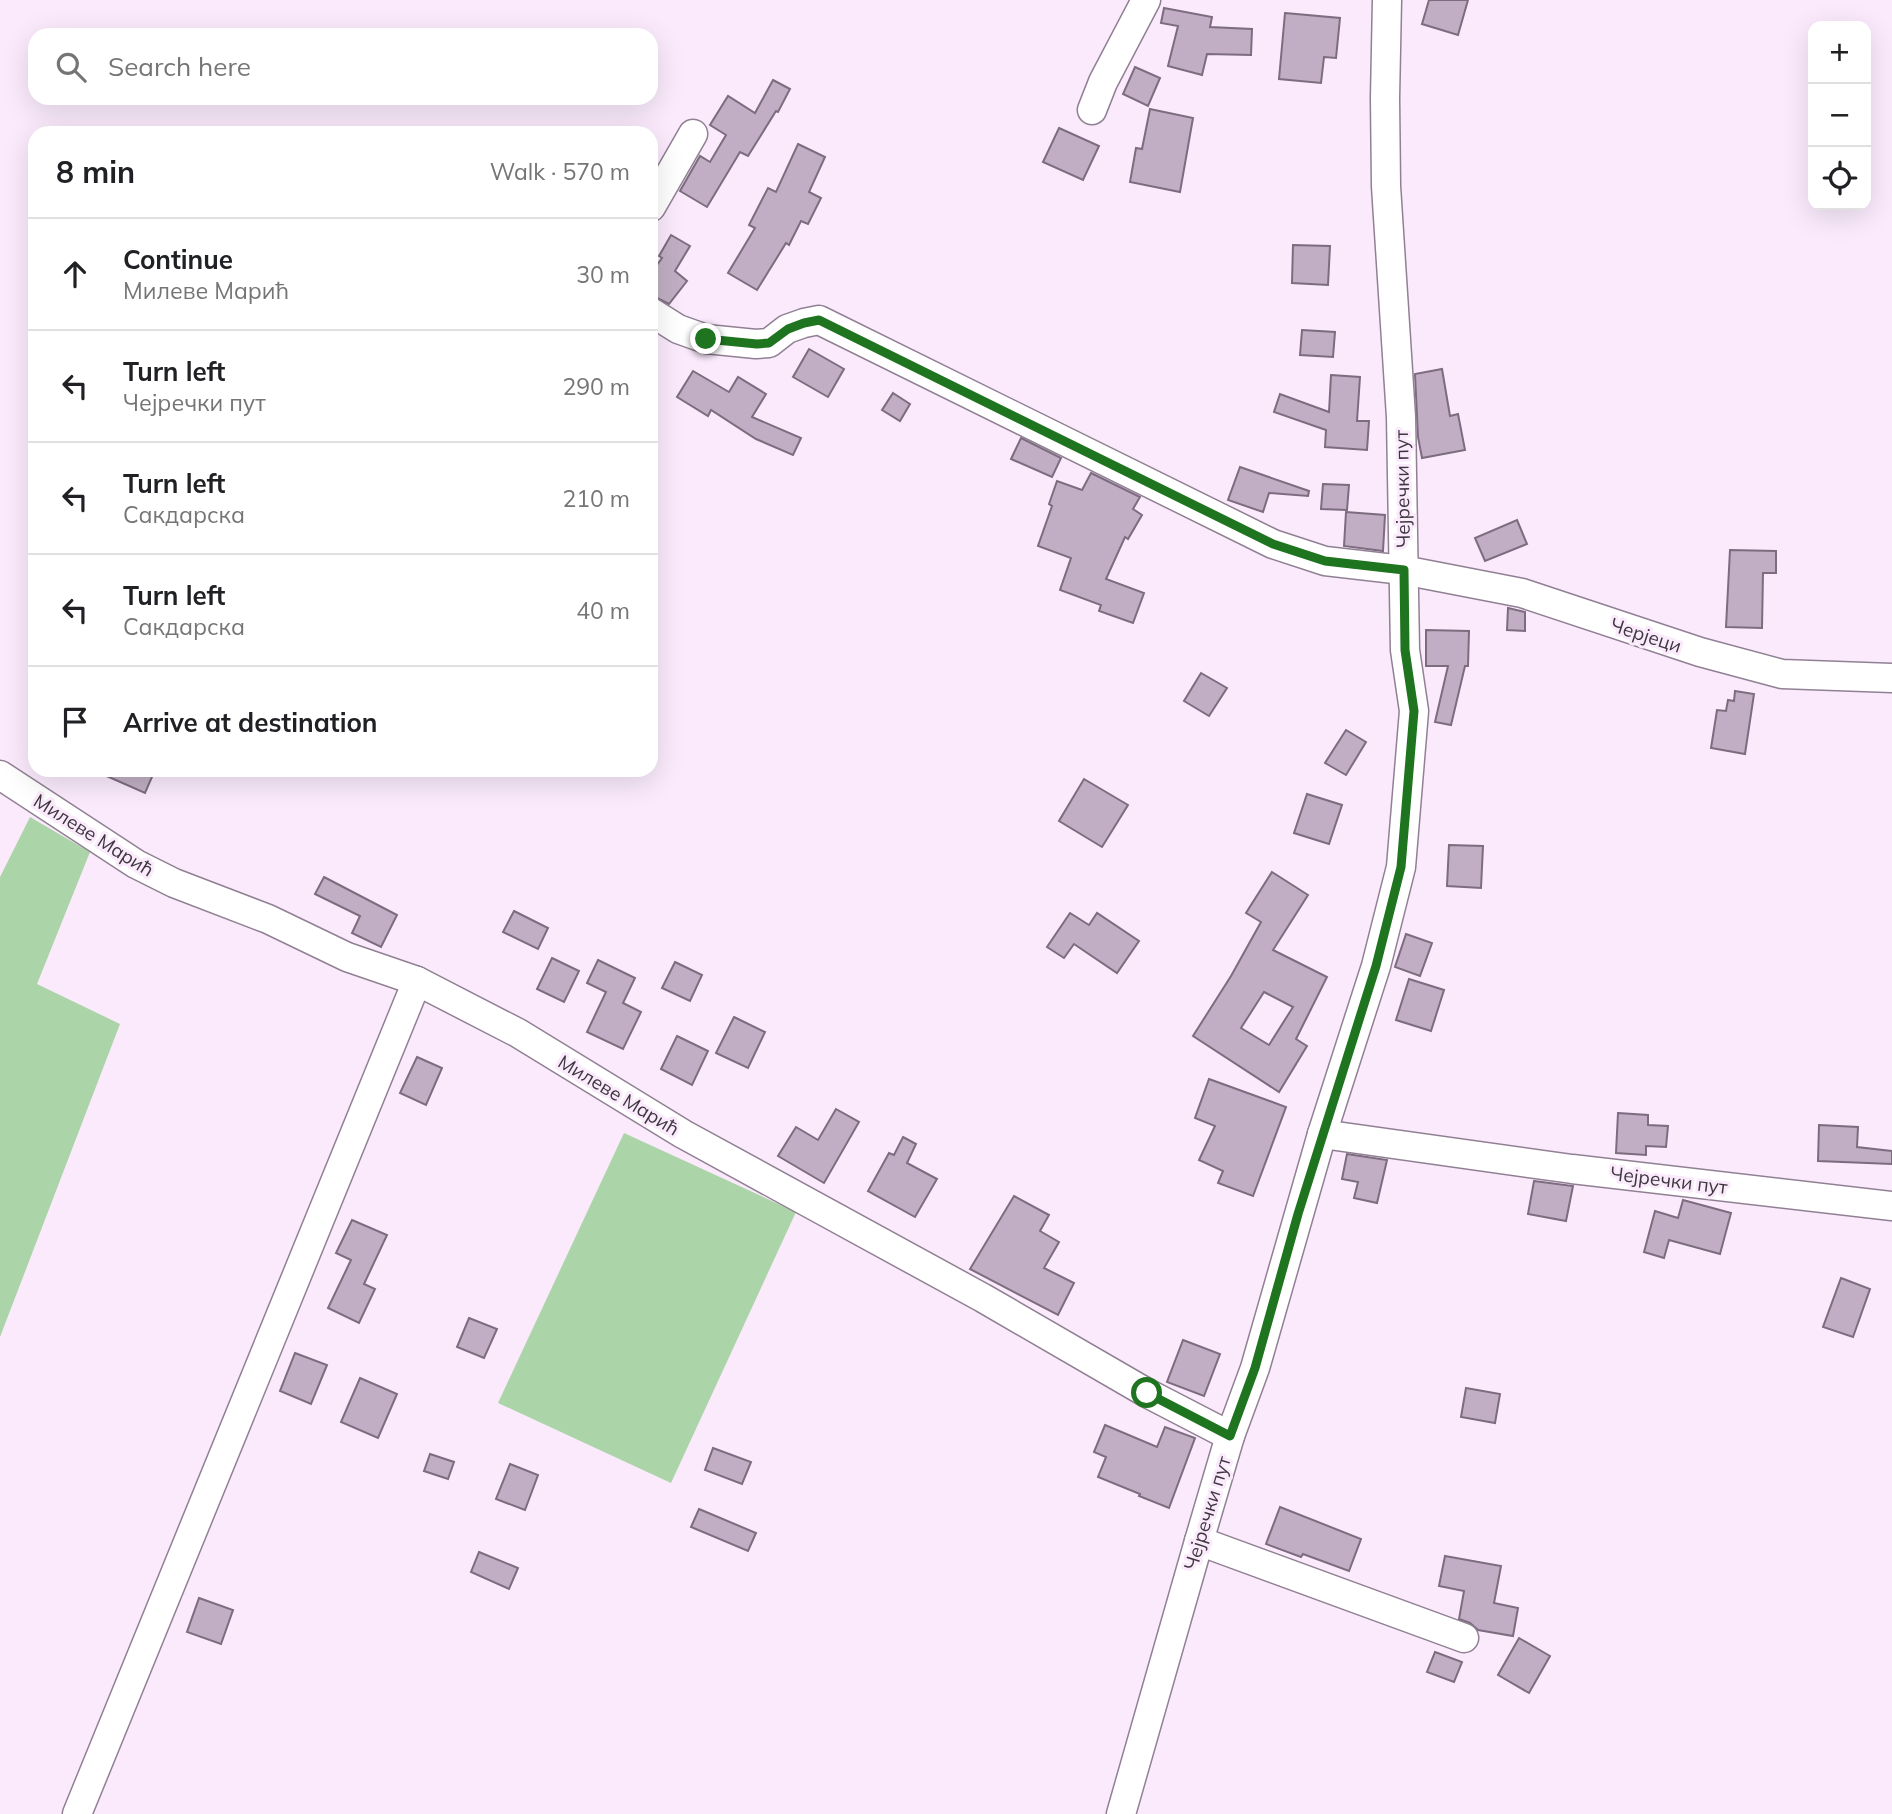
<!DOCTYPE html>
<html lang="en">
<head>
<meta charset="utf-8">
<style>
  body { margin:0; font-family:Mulish,sans-serif; background:#f6f6f6; color:#202124 }
  .controls { position:absolute; right:21px; top:21px; display:grid; overflow:hidden; border-radius:14px; box-shadow:0 7px 28px #0002 }
  .controls button { width:63px; height:63px; display:grid; place-items:center; padding:0; border:0; border-bottom:2px solid #e0e0e0; background:#fff; color:#202124; font:35px sans-serif }
  .stop { position:absolute; width:21px; height:21px; margin:-16px; border:5px solid #1f741f; border-radius:50%; background:#fff }
  .stop.end { background:#1f741f; border-color:#fff; box-shadow:0 2px 7px #0008 }
  .list { margin:0; padding:0; list-style:none }
  h2 { display:flex; justify-content:space-between; align-items:center; height:91px; margin:0; padding:0 28px; font-size:30px }
  h2 small { font-size:23px; font-weight:400; color:#757577 }
  .list li { display:grid; grid-template-columns:46px 1fr auto; gap:21px; align-items:center; box-sizing:border-box; height:112px; padding:0 28px; border-top:2px solid #e0e0e0 }
  .list b { display:block; font-size:26px; white-space:nowrap }
  .list p { margin:0; font-size:23px; white-space:nowrap; color:#757577 }
  .list em { font-size:23px; font-style:normal; color:#757577 }
  .icon { flex:none; width:38px; height:38px; fill:none; stroke:currentColor; stroke-width:2; stroke-linecap:round; stroke-linejoin:round }
  .map { position:relative; flex:none; width:1892px; height:1814px; overflow:hidden }
  .search { position:absolute; background:#fff; box-shadow:0 7px 28px #0002; left:28px; top:28px; width:630px; height:77px; display:flex; align-items:center; gap:18px; box-sizing:border-box; padding:0 24px; border-radius:21px; color:#757577; font-size:26px }
  .panel { position:absolute; background:#fff; box-shadow:0 7px 28px #0002; left:28px; top:126px; width:630px; height:651px; border-radius:21px }
  .map>svg:first-child { display:block }
  .green { fill:#acd4a9 }
  .building { fill:#c1aec4; stroke:#7d6c80; stroke-width:2; fill-rule:evenodd }
  .lines { fill:none; stroke-linecap:round; stroke-linejoin:round }
  .minor-casing { stroke:#918094; stroke-width:31 }
  .minor { stroke:#fff; stroke-width:28 }
  .route { stroke:#1f741f; stroke-width:9 }
  .labels { text-anchor:middle; stroke-width:6; stroke-linejoin:round; paint-order:stroke }
  .street-label { font-size:19px; fill:#3d363e; stroke:#faeafc }
</style>
</head>
<body>
<div class="map">
<svg width="1892" height="1814" viewBox="0 0 1892 1814">
  <rect width="100%" height="100%" fill="#faeafc"/>
  <g class="green">
    <path d="M30,817L90,852L37,984L120,1024L0,1337V877Z"/>
    <path d="M624,1133L796,1212L671,1483L498,1403Z"/>
  </g>
  <g class="building">
    <path d="M1429,0H1468L1458,35L1422,24Z"/>
    <path d="M1164,8L1212,17L1210,27L1252,29L1251,55L1207,54L1202,75L1168,66L1178,26L1161,23Z"/>
    <path d="M1285,13L1340,18L1336,58L1324,57L1321,83L1279,79Z"/>
    <path d="M1135,67L1160,78L1148,106L1123,94Z"/>
    <path d="M773,80L790,89L778,112L776,111L748,156L740,152L707,207L680,191L700,156L710,162L726,135L710,125L728,96L755,113Z"/>
    <path d="M1150,109L1193,118L1180,192L1130,182L1136,148L1142,149Z"/>
    <path d="M1059,128L1099,146L1083,180L1043,162Z"/>
    <path d="M798,144L825,157L809,192L821,198L808,224L801,221L789,245L786,243L757,290L728,273L755,228L749,225L768,188L776,192Z"/>
    <path d="M671,235L690,246L675,271L687,281L669,304L651,295V273L662,258L659,256Z"/>
    <path d="M1293,245L1330,246L1328,285L1292,283Z"/>
    <path d="M1302,330L1335,332L1333,357L1300,355Z"/>
    <path d="M809,349L844,369L828,397L793,377Z"/>
    <path d="M1442,369L1450,416L1458,414L1465,450L1422,458L1418,437L1415,374Z"/>
    <path d="M693,371L729,392L738,377L766,394L752,417L801,438L793,455L756,439L711,410L708,416L677,397Z"/>
    <path d="M1331,375L1360,377L1357,421H1369L1367,450L1325,447L1326,430L1274,412L1280,394L1329,412Z"/>
    <path d="M893,393L910,404L900,421L882,410Z"/>
    <path d="M1021,438L1061,458L1052,477L1011,459Z"/>
    <path d="M1240,467L1309,491L1308,496L1269,493L1263,512L1228,500Z"/>
    <path d="M1091,473L1140,497L1133,509L1142,515L1128,539L1125,537L1106,579L1144,593L1133,623L1099,611L1101,605L1060,590L1071,558L1038,546L1052,506L1049,504L1057,481L1082,490Z"/>
    <path d="M1323,484L1349,485L1347,510L1321,509Z"/>
    <path d="M1346,512L1385,515L1383,551L1344,546Z"/>
    <path d="M1517,520L1527,544L1485,561L1475,538Z"/>
    <path d="M1730,550L1776,551V573H1763L1762,628L1726,627Z"/>
    <path d="M1508,608L1525,612V631L1507,630Z"/>
    <path d="M1426,630L1469,631L1468,666H1465L1451,725L1435,722L1448,666H1426Z"/>
    <path d="M1201,673L1227,688L1209,716L1184,701Z"/>
    <path d="M1735,691L1754,694L1745,754L1711,748L1717,710L1726,711L1728,700L1734,701Z"/>
    <path d="M1346,730L1366,742L1346,775L1325,763Z"/>
    <path d="M93,770H155L145,793Z"/>
    <path d="M1084,779L1128,805L1102,847L1059,821Z"/>
    <path d="M1307,794L1342,805L1329,844L1294,833Z"/>
    <path d="M1449,845L1483,846L1481,888L1447,886Z"/>
    <path d="M1272,872L1308,895L1273,950L1327,977L1296,1039L1307,1046L1279,1092L1193,1036L1231,976L1261,922L1246,913ZM1264,992L1293,1007L1269,1045L1241,1028Z"/>
    <path d="M324,877L397,915L381,947L352,933L360,916L315,894Z"/>
    <path d="M514,911L548,928L538,949L503,932Z"/>
    <path d="M1070,913L1089,925L1097,913L1139,941L1117,973L1074,944L1064,958L1047,947Z"/>
    <path d="M1406,934L1432,943L1420,976L1395,967Z"/>
    <path d="M552,958L579,971L564,1002L537,989Z"/>
    <path d="M598,960L635,978L623,1003L641,1012L623,1049L587,1032L606,992L587,983Z"/>
    <path d="M675,962L702,975L690,1001L662,988Z"/>
    <path d="M1409,979L1444,990L1431,1031L1396,1020Z"/>
    <path d="M734,1017L765,1032L748,1068L716,1053Z"/>
    <path d="M677,1036L708,1051L692,1085L661,1069Z"/>
    <path d="M417,1057L442,1068L426,1105L400,1093Z"/>
    <path d="M1209,1079L1286,1107L1253,1196L1218,1183L1223,1171L1199,1160L1215,1126L1195,1118Z"/>
    <path d="M836,1109L859,1122L824,1183L778,1156L796,1127L818,1140Z"/>
    <path d="M1618,1113L1648,1115V1125L1668,1126L1666,1147L1646,1146V1155L1616,1153Z"/>
    <path d="M1819,1125L1858,1127L1857,1147L1892,1151V1164L1818,1161Z"/>
    <path d="M903,1137L916,1144L907,1163L937,1179L915,1217L868,1191L889,1153L894,1155Z"/>
    <path d="M1347,1154L1387,1160L1377,1203L1354,1198L1358,1182L1342,1179Z"/>
    <path d="M1534,1181L1573,1186L1566,1221L1528,1214Z"/>
    <path d="M1014,1196L1049,1215L1040,1231L1059,1242L1044,1268L1074,1283L1058,1315L970,1269Z"/>
    <path d="M1683,1200L1731,1213L1720,1254L1669,1240L1664,1258L1644,1252L1655,1211L1678,1218Z"/>
    <path d="M352,1220L387,1235L364,1284L375,1289L359,1323L328,1308L351,1260L336,1253Z"/>
    <path d="M1841,1278L1870,1289L1853,1337L1823,1327Z"/>
    <path d="M469,1318L497,1329L484,1358L457,1347Z"/>
    <path d="M1183,1340L1220,1354L1204,1396L1167,1382Z"/>
    <path d="M295,1353L327,1365L311,1404L280,1391Z"/>
    <path d="M360,1378L397,1394L378,1438L341,1422Z"/>
    <path d="M1466,1388L1500,1394L1495,1423L1461,1417Z"/>
    <path d="M1105,1425L1157,1447L1165,1427L1195,1438L1169,1508L1139,1496L1140,1494L1098,1477L1106,1457L1094,1452Z"/>
    <path d="M713,1448L751,1462L742,1484L705,1470Z"/>
    <path d="M430,1454L454,1462L448,1479L424,1471Z"/>
    <path d="M510,1464L538,1475L525,1510L496,1499Z"/>
    <path d="M1280,1507L1361,1539L1349,1571L1303,1554L1301,1557L1266,1544Z"/>
    <path d="M699,1509L756,1533L748,1551L691,1527Z"/>
    <path d="M479,1552L518,1568L509,1589L471,1572Z"/>
    <path d="M1445,1556L1501,1566L1494,1603L1518,1608L1513,1636L1478,1630L1470,1623L1459,1619L1464,1591L1439,1586Z"/>
    <path d="M199,1598L233,1610L221,1644L187,1632Z"/>
    <path d="M1519,1638L1550,1656L1529,1693L1498,1675Z"/>
    <path d="M1435,1652L1462,1662L1454,1682L1427,1672Z"/>
  </g>
  <g class="lines">
    <g class="minor-casing">
      <g id="minor">
        <path d="M1092,110L1103,82L1146,0"/>
        <path d="M651,207L693,134"/>
        <path d="M651,312L678,329L706,339L756,344L769,343L787,329L804,323L819,320L1273,544L1325,561L1403,570L1522,593L1700,652L1782,674L1892,678"/>
        <path d="M0,775L136,864L174,883L268,919L347,957L417,981L518,1033L683,1134L983,1298L1147,1393L1230,1436"/>
        <path d="M1322,1134L1572,1169L1892,1206"/>
        <path d="M1199,1541L1464,1638"/>
        <path d="M77,1814L417,981"/>
        <path d="M1121,1814L1199,1541L1230,1436L1255,1368L1322,1134L1376,966L1401,867L1414,711L1405,650L1401,417L1386,186L1385,98L1387,0"/>
      </g>
    </g>
    <use href="#minor" class="minor"/>
  </g>
  <g class="lines">
    <path class="route" d="M706,339L757,344L769,343L788,329L804,323L819,320L1273,544L1325,561L1404,570L1405,650L1414,711L1401,867L1376,966L1298,1214L1255,1368L1230,1436L1147,1393"/>
  </g>
  <g class="labels">
    <g class="street-label">
      <text transform="translate(1402 489) rotate(-91)" y="7">Чејречки пут</text>
      <text transform="translate(1646 635) rotate(18)" y="7">Черјеци</text>
      <text transform="translate(94 835) rotate(32)" y="7">Милеве Мaрић</text>
      <text transform="translate(619 1095) rotate(31)" y="7">Милеве Мaрић</text>
      <text transform="translate(1669 1180) rotate(7)" y="7">Чејречки пут</text>
      <text transform="translate(1207 1513) rotate(-73)" y="7">Чејречки пут</text>
    </g>
  </g>
</svg>
<div class="controls">
<button>+</button>
<button>−</button>
<button><svg class="icon" aria-label="locate" viewBox="0 0 24 24"><circle cx="12" cy="12" r="6"/><path d="M12 2v4M12 18v4M2 12h4M18 12h4"/></svg></button>
</div>
<div class="stop" style="left:1147px;top:1393px"></div>
<div class="stop end" style="left:706px;top:339px"></div>
<div class="search"><svg class="icon" aria-label="search" viewBox="0 0 24 24"><circle cx="10" cy="10" r="6"/><path d="M15 15l6 6"/></svg>Search here</div>
<section class="panel">
<h2>8 min<small>Walk · 570 m</small></h2>
<ul class="list">
<li><svg class="icon" aria-label="ahead" viewBox="0 0 24 24"><path d="M12 20V5M6 11l6-6 6 6"/></svg><div><b>Continue</b><p>Милеве Мaрић</p></div><em>30 m</em></li>
<li><svg class="icon" aria-label="left" viewBox="0 0 24 24"><path d="M17 20v-9H6M10 6l-5 5 5 5"/></svg><div><b>Turn left</b><p>Чејречки пут</p></div><em>290 m</em></li>
<li><svg class="icon" aria-label="left" viewBox="0 0 24 24"><path d="M17 20v-9H6M10 6l-5 5 5 5"/></svg><div><b>Turn left</b><p>Сакдарска</p></div><em>210 m</em></li>
<li><svg class="icon" aria-label="left" viewBox="0 0 24 24"><path d="M17 20v-9H6M10 6l-5 5 5 5"/></svg><div><b>Turn left</b><p>Сакдарска</p></div><em>40 m</em></li>
<li><svg class="icon" aria-label="arrive" viewBox="0 0 24 24"><path d="M6 21V4h12l-3 4 3 4H6"/></svg><div><b>Arrive at destination</b></div></li>
</ul>
</section>
</div>
</body>
</html>
